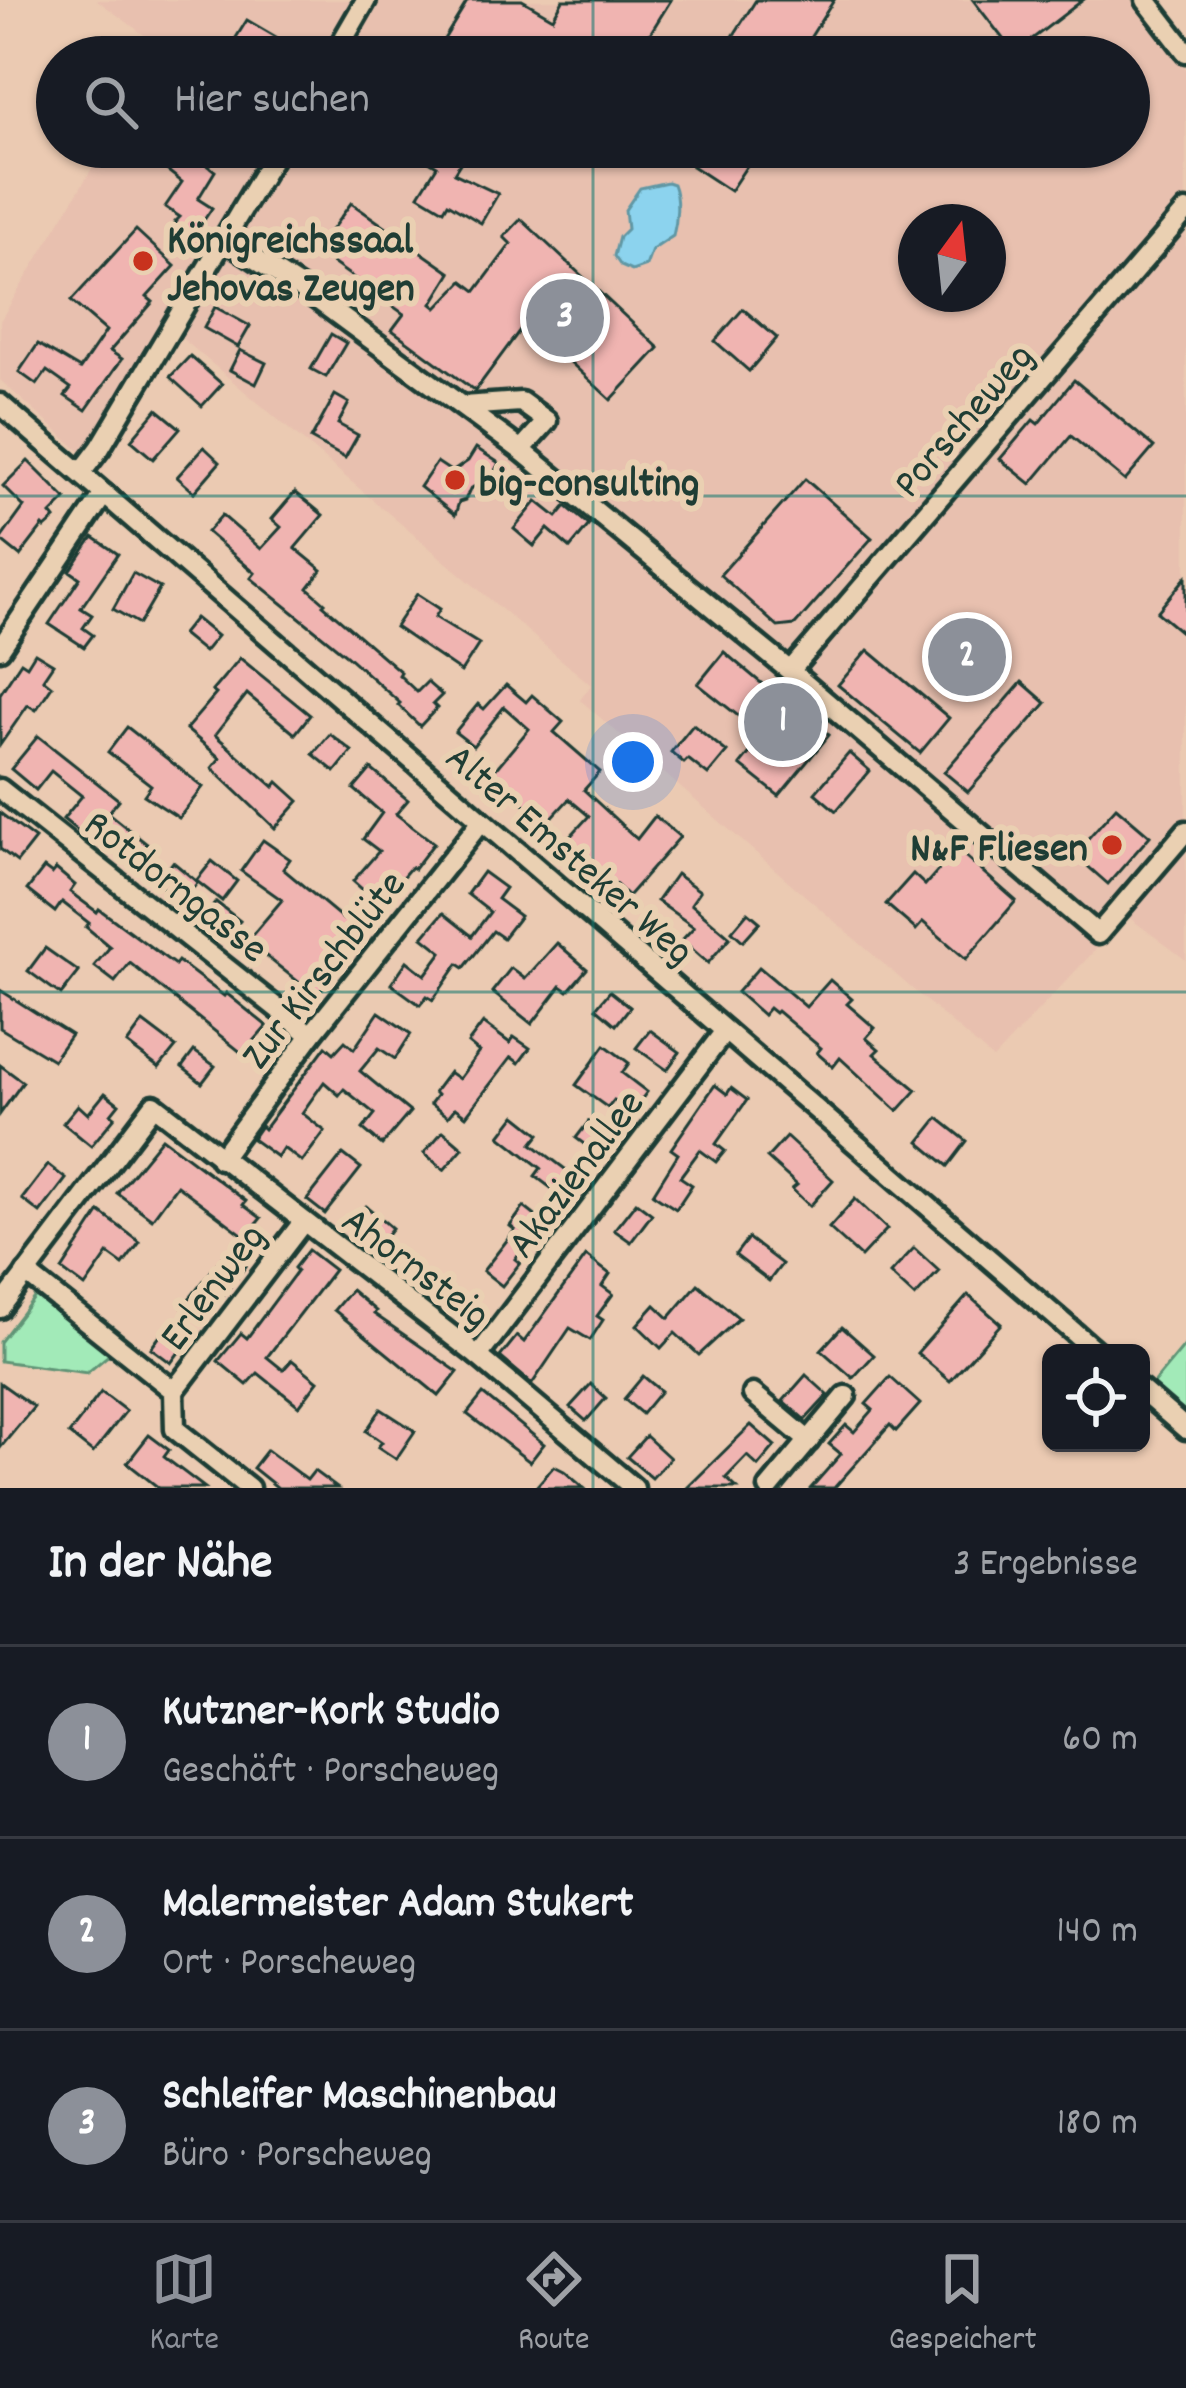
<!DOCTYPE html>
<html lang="de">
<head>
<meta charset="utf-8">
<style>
  body { margin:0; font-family:Dekko,sans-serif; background:#242831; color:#f1f3f6 }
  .controls { position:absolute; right:36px; bottom:36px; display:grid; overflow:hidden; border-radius:18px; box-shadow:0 3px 9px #0004 }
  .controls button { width:108px; height:108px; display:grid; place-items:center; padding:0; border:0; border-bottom:3px solid #363941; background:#171b24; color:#f1f3f6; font:60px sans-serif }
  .compass { position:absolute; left:898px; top:204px; width:108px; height:108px; border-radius:50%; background:#171b24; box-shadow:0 3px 9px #0004; rotate:15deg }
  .you { position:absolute; left:633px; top:762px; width:42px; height:42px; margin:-30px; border:9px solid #fff; border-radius:50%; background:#1a73e8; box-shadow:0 0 0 18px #1a73e833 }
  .badge { display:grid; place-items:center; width:78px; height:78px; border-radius:50%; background:#8c9099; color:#fff; font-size:39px; font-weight:700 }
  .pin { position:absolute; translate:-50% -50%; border:6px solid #fff; box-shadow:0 3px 12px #0006 }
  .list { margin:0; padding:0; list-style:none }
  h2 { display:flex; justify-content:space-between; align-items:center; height:156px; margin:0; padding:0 48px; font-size:51px }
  h2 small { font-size:39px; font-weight:400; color:#9ea1a6 }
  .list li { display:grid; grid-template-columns:78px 1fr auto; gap:36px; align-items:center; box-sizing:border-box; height:192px; padding:0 48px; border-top:3px solid #363941 }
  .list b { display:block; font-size:45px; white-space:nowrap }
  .list p { margin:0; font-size:39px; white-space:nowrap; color:#9ea1a6 }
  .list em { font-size:39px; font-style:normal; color:#9ea1a6 }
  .icon { flex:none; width:66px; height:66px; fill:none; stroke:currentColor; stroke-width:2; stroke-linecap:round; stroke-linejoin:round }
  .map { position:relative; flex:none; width:1186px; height:1488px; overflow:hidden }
  .search { position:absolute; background:#171b24; box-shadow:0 3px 9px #0004; left:36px; right:36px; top:36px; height:132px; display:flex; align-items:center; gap:30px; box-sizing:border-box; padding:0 42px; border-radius:66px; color:#9ea1a6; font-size:45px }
  .sheet { height:732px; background:#171b24 }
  nav { display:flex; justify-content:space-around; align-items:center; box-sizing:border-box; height:168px; border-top:3px solid #363941; background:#171b24; font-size:33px; color:#9ea1a6 }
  nav a { display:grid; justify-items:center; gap:6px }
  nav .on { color:#8c9099 }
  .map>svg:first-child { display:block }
  .built { fill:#e8c0af; fill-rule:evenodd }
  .green { fill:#a2eab8; stroke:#609476; stroke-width:3 }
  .water { fill:#8cd3ee; stroke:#6097a4; stroke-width:3 }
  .building { fill:#f0b4b1; stroke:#1f3d34; stroke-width:3 }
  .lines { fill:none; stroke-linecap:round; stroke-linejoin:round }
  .minor-casing { stroke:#1f3d34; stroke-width:27 }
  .minor { stroke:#ead0b2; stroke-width:18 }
  .grid { fill:none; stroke:#0f766e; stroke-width:3; stroke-opacity:0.55 }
  .poi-dot { fill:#c8321e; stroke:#ead0b2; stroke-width:4.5 }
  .labels { text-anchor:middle; stroke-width:12; stroke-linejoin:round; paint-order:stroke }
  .poi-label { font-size:42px; font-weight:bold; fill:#1f3d34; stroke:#ead0b2; text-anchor:start }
  .street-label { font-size:42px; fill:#1f3d34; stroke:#ead0b2 }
</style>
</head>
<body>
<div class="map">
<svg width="1186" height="1488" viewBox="0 0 1186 1488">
  <rect width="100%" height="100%" fill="#ebcab2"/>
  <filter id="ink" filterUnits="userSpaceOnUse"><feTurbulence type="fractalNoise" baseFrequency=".00833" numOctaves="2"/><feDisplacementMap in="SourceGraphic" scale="24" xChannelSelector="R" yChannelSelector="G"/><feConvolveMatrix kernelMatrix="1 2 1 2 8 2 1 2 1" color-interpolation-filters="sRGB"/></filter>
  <g filter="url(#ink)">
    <path class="built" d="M97,0H1134L1186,69V960L1127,916L993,1059L580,700L591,685L177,334L102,471L0,380V321L105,147H1129V57H159L163,49ZM916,222H988V294H916Z"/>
    <g class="green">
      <path d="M37,1294L110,1354L87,1373L0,1361V1342Z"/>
      <path d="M1186,1344V1416L1151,1386Z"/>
    </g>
    <path class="water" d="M667,182L673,184C679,199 677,221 673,236L652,250L646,266L632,271L621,266L614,256L619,237L627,229L625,210L640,188Z"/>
    <g class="building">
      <path d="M468,0H522L553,18L563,0H671L643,45L648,48L642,57H519L502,47L496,57H471L443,41Z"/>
      <path d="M756,0H834L798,57H720Z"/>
      <path d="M973,0H1083L1014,53Z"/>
      <path d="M247,20L276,37L264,57H224Z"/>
      <path d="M121,147H185L215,171L198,199L212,208L194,235L174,223L180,217L165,207L182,182L154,160L149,167Z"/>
      <path d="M426,147H459L467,152L454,173L498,194L481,223L448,203L444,210L419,195L437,166L421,156Z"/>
      <path d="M705,147H722L748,164L730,191L692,166Z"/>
      <path d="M351,203L451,273L432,304L437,308L463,281L476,291L511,244L504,237L521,219L659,348L611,400L568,360L577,351L534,311L475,391L392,330L404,314L316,251Z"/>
      <path d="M136,230L175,266L147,297L153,302L110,351L122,359L86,410L65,396L71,388L47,371L37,385L19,372L38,344L80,369L106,331L71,301Z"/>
      <path d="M215,307L250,326L238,347L204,328Z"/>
      <path d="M743,309L777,338L749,371L715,341Z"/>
      <path d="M331,334L346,343L326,377L311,369Z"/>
      <path d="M240,350L266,363L256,384L230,370Z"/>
      <path d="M190,356L222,384L202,406L170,377Z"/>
      <path d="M1074,380L1154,447L1125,481L1071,436L1031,484L1000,459L1033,420L1038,424Z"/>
      <path d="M335,395L349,403L338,424L358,435L345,458L311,439Z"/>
      <path d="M157,409L180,428L153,459L131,440Z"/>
      <path d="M204,447L220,462L194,492L177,477Z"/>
      <path d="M476,448L499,463L492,476L470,489L465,500L459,502L455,515L420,487L437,462L452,472L468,461Z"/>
      <path d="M28,461L66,499L51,514L55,519L45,528L43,526L20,556L0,540L24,507L3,486Z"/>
      <path d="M805,479L872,538L795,625L778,627L720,575Z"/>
      <path d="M295,492L323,515L295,548L322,570L308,588L325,603L323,605L401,672L399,675L417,692L427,682L442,695L433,704L437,708L420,726L398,705L400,703L346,655L251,578L255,573L207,532L222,515L261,549L281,527L272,519Z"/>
      <path d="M537,501L557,517L566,506L589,525L570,548L548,529L534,546L514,529Z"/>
      <path d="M93,537L118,554L81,608L92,615L83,628L93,635L84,647L49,624L80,578L70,571Z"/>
      <path d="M133,573L160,588L139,624L113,609Z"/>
      <path d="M1186,577V636L1157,612Z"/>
      <path d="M417,594L440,609L435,617L479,644L461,672L395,627Z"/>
      <path d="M195,618L217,636L204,652L182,634Z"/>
      <path d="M957,629L996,663L976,685L938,651Z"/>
      <path d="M868,650L949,718L920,753L838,685Z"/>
      <path d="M724,652L767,688L742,719L698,684Z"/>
      <path d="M35,653L53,664L43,679L52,686L36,710L28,705L0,745V694L21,662L27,666Z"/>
      <path d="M240,658L310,715L295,734L247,694L215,735L274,787L278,782L299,801L275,828L212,768L220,758L186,729L216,694L212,691Z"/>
      <path d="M1022,682L1046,703L968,792L944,772Z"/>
      <path d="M506,685L526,702L532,695L563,722L554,732L600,772L584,790L637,839L655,816L680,837L628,896L568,839L589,816L569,799L547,823L512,793L510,796L488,778L529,729L504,707L473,746L455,732L478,704L484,709Z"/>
      <path d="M789,704L829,735L779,796L740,765Z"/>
      <path d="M693,725L727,752L708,775L688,759L684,763L671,752Z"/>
      <path d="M127,727L203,787L179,818L144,795L151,785L108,752Z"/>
      <path d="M330,734L352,751L335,772L313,754Z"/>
      <path d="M38,736L119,800L108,813L147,844L133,862L94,831L88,839L63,819L82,796L51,771L36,790L11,769Z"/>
      <path d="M849,753L870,771L836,811L815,793Z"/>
      <path d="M371,769L408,800L396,814L434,843L414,869L411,867L379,904L353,881L379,851L363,839L382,813L354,789Z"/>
      <path d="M1116,807L1150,836L1108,884L1074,854Z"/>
      <path d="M0,813L35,839L17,862L0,849Z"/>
      <path d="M263,840L290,859L283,869L343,919L345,916L356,924L343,942L354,950L316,996L247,941L282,900L241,871Z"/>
      <path d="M957,849L1016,901L966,959L923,922L916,930L886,904L913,874L925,885Z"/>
      <path d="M212,861L237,881L222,901L198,882L182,902L157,883L173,862L196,881Z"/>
      <path d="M44,868L52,874L56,869L75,885L70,892L97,912L99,909L175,965L178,961L224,996L226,993L267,1026L243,1054L130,963L115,982L94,966L110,947L86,927L89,923L62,902L55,912L27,890Z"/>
      <path d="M483,872L505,888L497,899L520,916L503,938L493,931L464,968L458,964L433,1000L427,996L420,1005L391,984L407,961L425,975L442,952L423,937L443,913L472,936L490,912L467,894Z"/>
      <path d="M676,874L700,891L691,904L730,937L708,963L682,940L694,927L657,901Z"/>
      <path d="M216,902L240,921L227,936L204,918Z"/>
      <path d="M748,912L760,922L743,941L732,931Z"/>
      <path d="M557,943L587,969L568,991L561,986L532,1024L492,992L511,968L525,979Z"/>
      <path d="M45,948L79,972L61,995L28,971Z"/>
      <path d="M759,967L806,1007L830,980L852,999L847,1004L875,1028L866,1038L879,1049L874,1054L917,1090L898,1111L840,1058L833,1067L817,1053L821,1048L777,1011L775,1013L769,1008L763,1015L737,992Z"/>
      <path d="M0,990L71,1035L53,1060L0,1028Z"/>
      <path d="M610,991L630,1007L616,1025L596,1008Z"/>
      <path d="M379,1012L411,1034L395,1059L379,1048L360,1071L410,1112L382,1145L363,1129L375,1114L344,1089L339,1095L324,1082L302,1113L325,1131L302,1162L283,1148L277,1157L252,1139L261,1126L264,1129L326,1046L334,1053L345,1041L354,1049Z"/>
      <path d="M143,1022L176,1047L159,1068L127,1044Z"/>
      <path d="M483,1023L510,1043L514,1037L530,1048L519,1063L511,1057L466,1116L455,1108L448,1117L430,1104L437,1095L434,1092L449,1072L459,1079L479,1052L468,1043Z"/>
      <path d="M650,1030L680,1052L667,1070L636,1048Z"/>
      <path d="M605,1045L629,1063L622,1073L647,1092L631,1113L614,1100L608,1108L576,1085Z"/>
      <path d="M194,1051L215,1066L202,1083L182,1067Z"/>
      <path d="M0,1065L23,1082L0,1114Z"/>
      <path d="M715,1085L727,1094L731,1088L747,1100L716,1144L725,1151L716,1162L700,1150L680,1177L692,1185L676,1209L653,1194L678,1154L671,1149Z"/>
      <path d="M105,1093L119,1104L111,1114L115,1117L91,1146L63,1123L78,1105L88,1114Z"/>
      <path d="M516,1115L540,1134L532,1144L577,1178L563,1197L535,1176L541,1168L500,1136Z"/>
      <path d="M938,1118L967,1141L948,1166L919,1142Z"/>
      <path d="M589,1121L613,1139L600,1156L576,1138Z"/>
      <path d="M443,1131L463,1148L444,1170L424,1153Z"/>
      <path d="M786,1137L833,1180L810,1206L792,1189L797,1185L767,1158Z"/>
      <path d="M162,1138L246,1201L243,1205L261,1218L246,1237L177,1185L152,1219L117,1193Z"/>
      <path d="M343,1154L361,1168L325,1214L307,1200Z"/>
      <path d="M48,1165L66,1179L40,1213L22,1199Z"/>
      <path d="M855,1199L887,1229L861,1257L829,1228Z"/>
      <path d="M636,1202L652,1214L631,1242L614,1230Z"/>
      <path d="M366,1206L392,1228L376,1248L349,1226Z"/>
      <path d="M524,1207L543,1222L515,1259L520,1263L502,1286L483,1271L515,1230L510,1226Z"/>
      <path d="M100,1212L140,1242L123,1265L108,1254L85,1287L62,1270Z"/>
      <path d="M748,1238L782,1264L769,1281L735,1255Z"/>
      <path d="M914,1248L939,1271L915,1297L890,1274Z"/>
      <path d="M308,1250L334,1270L267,1357L283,1370L292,1360L318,1381L299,1406L258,1373L247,1385L218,1361L241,1333L247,1338L297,1271L294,1268Z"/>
      <path d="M227,1251L246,1266L202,1322L183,1307Z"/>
      <path d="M586,1256L610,1274L602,1286L613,1294L597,1316L603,1320L590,1340L570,1328L532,1384L500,1357L517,1336L524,1342Z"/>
      <path d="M698,1284L739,1318L699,1355L675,1333L661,1348L637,1325L655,1305L669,1318Z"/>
      <path d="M351,1290L376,1311L374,1314L458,1372L439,1396L334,1310Z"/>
      <path d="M968,1295L1001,1324L950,1381L917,1353Z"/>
      <path d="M842,1327L874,1355L853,1378L821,1350Z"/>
      <path d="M165,1329L185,1344L171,1363L151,1348Z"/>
      <path d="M806,1375L828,1395L805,1420L783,1401Z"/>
      <path d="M643,1376L661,1391L642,1414L624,1399Z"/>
      <path d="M890,1377L920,1404L896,1431L890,1425L834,1488H811L841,1454L829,1444L846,1425L854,1432L873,1410L866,1404Z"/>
      <path d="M0,1383L34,1407L0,1448Z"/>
      <path d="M591,1384L606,1398L586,1421L570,1407Z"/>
      <path d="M101,1392L126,1411L93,1453L69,1434Z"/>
      <path d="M483,1394L544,1444L530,1462L467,1414Z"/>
      <path d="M381,1409L415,1431L396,1459L378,1447L382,1442L366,1431Z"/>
      <path d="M751,1425L775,1446L758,1466L747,1456L726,1478L737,1488H687Z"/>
      <path d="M149,1435L169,1450L164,1457L205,1488H159L127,1463Z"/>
      <path d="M646,1436L670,1458L652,1478L627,1457Z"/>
      <path d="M267,1450L307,1480L314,1471L337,1488H278L253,1468Z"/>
      <path d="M554,1466L564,1471L584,1488H535Z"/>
    </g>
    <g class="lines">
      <g class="minor-casing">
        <g id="minor">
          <path d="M1146,0L1186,52"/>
          <path d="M333,57L366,0"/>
          <path d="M224,239L314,297L521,450L547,421L521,402L463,406"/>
          <path d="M0,404L1098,1353"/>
          <path d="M521,450L790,671L1098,934L1186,831"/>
          <path d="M81,473L100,448L279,147"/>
          <path d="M0,649L104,494"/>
          <path d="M790,671L1186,211"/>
          <path d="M0,789L311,1035"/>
          <path d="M220,1159L311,1035L480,823"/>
          <path d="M26,1273L174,1391L175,1429L249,1488"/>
          <path d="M0,1308L154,1105L478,1356L634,1488"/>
          <path d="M478,1356L725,1031"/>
          <path d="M1141,1390L1186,1429"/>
          <path d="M174,1391L303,1222"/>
          <path d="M753,1394L809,1441"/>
          <path d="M769,1488L846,1396"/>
        </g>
      </g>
      <use href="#minor" class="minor"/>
    </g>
  </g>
  <path class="grid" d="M593,0V57M593,147V1488M0,496H1186M0,992H1186"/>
  <g class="poi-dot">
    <circle cx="143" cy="261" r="12"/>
    <circle cx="455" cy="480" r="12"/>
    <circle cx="1112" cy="845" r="12"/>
  </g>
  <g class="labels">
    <g class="poi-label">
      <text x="167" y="252">Königreichssaal<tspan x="167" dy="48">Jehovas Zeugen</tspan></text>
      <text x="479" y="495">big-consulting</text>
      <text x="1088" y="860" text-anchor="end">N&amp;F Fliesen</text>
    </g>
    <g class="street-label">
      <text transform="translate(961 418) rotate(-49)" y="15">Porscheweg</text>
      <text transform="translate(572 852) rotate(41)" y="15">Alter Emsteker Weg</text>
      <text transform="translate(178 884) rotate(38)" y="15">Rotdorngasse</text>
      <text transform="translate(321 968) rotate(-52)" y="15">Zur Kirschblüte</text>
      <text transform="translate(573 1172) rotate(-53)" y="15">Akazienallee</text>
      <text transform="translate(418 1265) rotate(37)" y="15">Ahornsteig</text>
      <text transform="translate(210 1285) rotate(-53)" y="15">Erlenweg</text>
    </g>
  </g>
</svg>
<div class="controls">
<button><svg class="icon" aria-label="locate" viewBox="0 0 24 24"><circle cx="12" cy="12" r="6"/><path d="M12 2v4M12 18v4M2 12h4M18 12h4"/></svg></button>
</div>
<svg class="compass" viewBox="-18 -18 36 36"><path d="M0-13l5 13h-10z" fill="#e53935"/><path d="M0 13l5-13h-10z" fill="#9ea1a6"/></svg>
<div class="you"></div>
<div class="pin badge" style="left:783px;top:722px">1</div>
<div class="pin badge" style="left:967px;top:657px">2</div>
<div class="pin badge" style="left:565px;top:318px">3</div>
<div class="search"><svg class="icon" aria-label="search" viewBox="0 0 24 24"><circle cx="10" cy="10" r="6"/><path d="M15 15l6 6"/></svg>Hier suchen</div>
</div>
<section class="sheet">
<h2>In der Nähe<small>3 Ergebnisse</small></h2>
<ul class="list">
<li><span class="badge">1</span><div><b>Kutzner-Kork Studio</b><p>Geschäft · Porscheweg</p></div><em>60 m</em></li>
<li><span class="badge">2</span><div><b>Malermeister Adam Stukert</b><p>Ort · Porscheweg</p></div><em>140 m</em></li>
<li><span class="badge">3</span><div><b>Schleifer Maschinenbau</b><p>Büro · Porscheweg</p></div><em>180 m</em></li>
</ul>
</section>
<nav>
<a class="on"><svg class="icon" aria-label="map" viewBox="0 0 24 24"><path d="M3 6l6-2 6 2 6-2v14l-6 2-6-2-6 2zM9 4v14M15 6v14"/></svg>Karte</a>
<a><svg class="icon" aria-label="directions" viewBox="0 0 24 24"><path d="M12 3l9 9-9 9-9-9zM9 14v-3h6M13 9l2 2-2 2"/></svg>Route</a>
<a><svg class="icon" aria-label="saved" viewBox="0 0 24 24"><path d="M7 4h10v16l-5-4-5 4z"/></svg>Gespeichert</a>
</nav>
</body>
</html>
